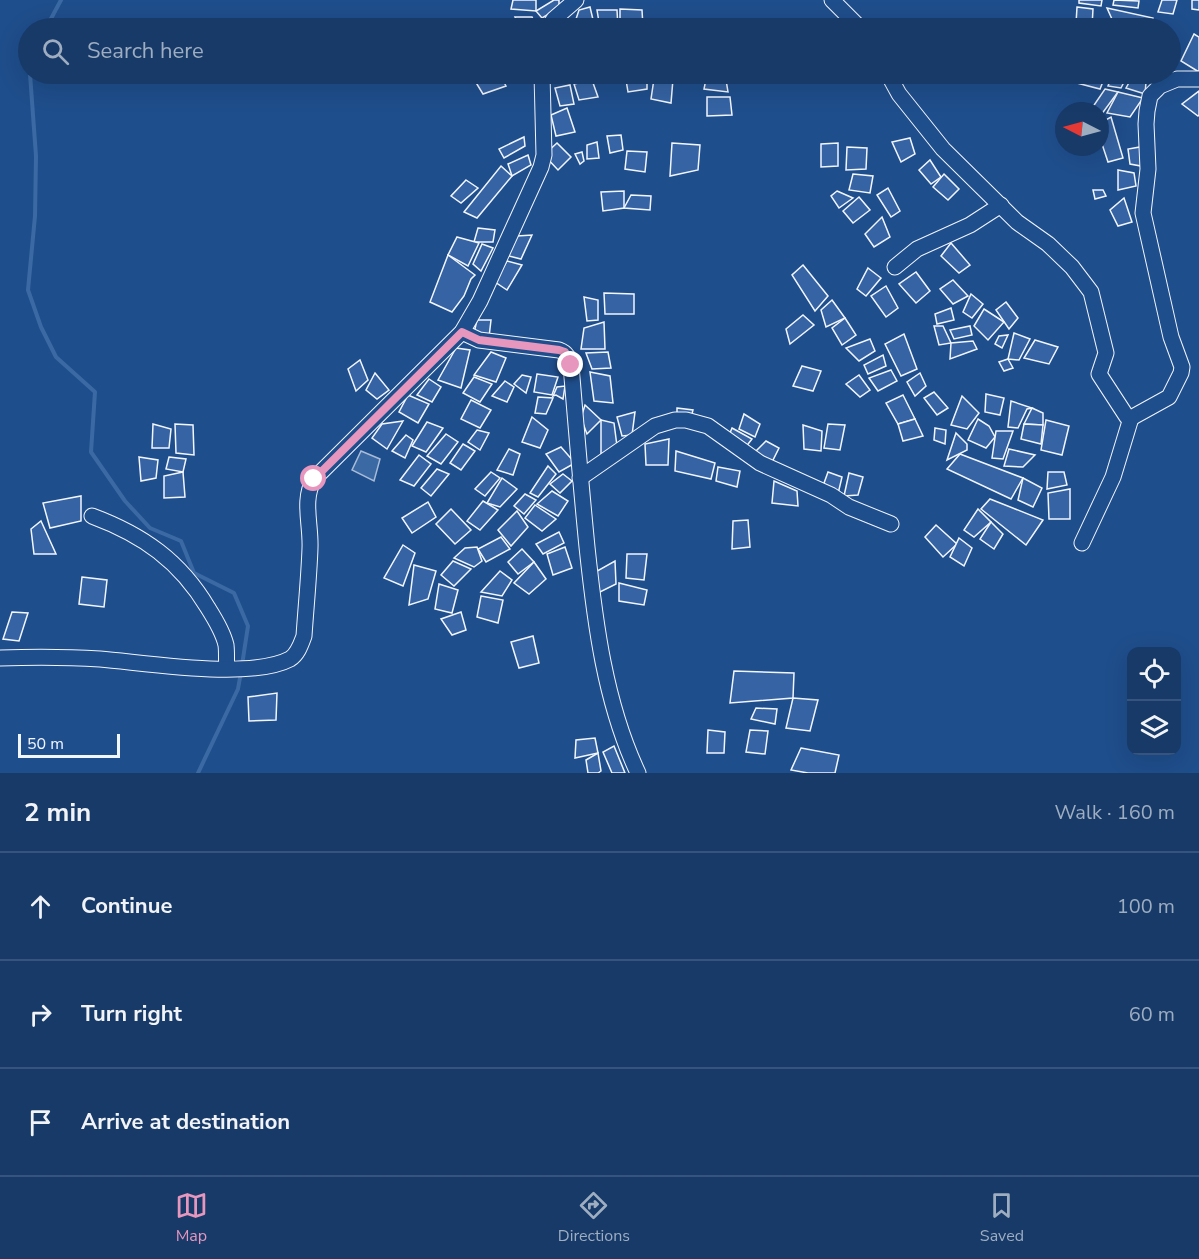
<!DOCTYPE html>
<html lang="en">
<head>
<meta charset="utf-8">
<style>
  body { margin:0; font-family:"Nunito Sans",sans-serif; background:#20416f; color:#f1f3f6 }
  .controls { position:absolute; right:18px; bottom:18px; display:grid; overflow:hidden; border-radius:12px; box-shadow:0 6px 24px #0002 }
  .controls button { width:54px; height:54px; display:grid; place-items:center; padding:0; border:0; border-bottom:2px solid #36547d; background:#173a69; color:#f1f3f6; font:30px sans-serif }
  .compass { position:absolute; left:1055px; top:102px; width:54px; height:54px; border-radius:50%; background:#173a69; box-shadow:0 6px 24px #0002; rotate:276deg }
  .scale { position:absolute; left:18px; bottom:15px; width:102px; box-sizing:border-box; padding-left:6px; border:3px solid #f2f6ff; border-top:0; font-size:16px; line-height:21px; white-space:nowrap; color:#f2f6ff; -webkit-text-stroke:4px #1f4e8c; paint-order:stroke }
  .stop { position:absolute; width:18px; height:18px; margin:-14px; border:4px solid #e797bd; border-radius:50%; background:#fff }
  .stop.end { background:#e797bd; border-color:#fff; box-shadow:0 2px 6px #0008 }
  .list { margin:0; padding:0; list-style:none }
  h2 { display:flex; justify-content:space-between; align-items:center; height:78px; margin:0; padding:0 24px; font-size:26px }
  h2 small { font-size:20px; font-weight:400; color:#9eadc0 }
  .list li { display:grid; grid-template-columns:39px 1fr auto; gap:18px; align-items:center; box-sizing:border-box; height:108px; padding:0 24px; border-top:2px solid #36547d }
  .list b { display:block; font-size:22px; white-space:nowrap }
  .list em { font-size:20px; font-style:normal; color:#9eadc0 }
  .icon { flex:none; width:33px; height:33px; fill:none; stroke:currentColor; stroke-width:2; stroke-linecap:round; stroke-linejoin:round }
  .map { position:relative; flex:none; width:1199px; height:773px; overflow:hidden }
  .search { position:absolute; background:#173a69; box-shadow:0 6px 24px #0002; left:18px; right:18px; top:18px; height:66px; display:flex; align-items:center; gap:15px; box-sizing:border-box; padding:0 21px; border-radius:33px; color:#9eadc0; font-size:22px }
  .sheet { height:402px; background:#173a69 }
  nav { display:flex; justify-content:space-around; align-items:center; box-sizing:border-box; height:84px; border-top:2px solid #36547d; background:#173a69; font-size:16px; color:#9eadc0 }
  nav a { display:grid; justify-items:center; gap:3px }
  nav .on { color:#e797bd }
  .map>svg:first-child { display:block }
  .water { fill:#3b69a3; stroke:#a8bbd7; stroke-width:1.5 }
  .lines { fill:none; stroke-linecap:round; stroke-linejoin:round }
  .stream { stroke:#3b69a3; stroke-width:4 }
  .building { fill:#3563a3; stroke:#f2f6ff; stroke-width:1.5 }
  .minor-casing { stroke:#f2f6ff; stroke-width:17 }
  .minor { stroke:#1f4e8c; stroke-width:15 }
  .route { stroke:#e797bd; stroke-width:8 }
</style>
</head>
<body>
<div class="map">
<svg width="1199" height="773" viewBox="0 0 1199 773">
  <rect width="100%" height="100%" fill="#1f4e8c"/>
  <path class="water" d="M361,451L380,459L374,481L352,470Z"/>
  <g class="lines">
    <g class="stream">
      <path d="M46,28L61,0"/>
      <path d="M30,74L36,156L35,216L28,290L41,327L56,357L95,392L91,452L125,501L150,528L181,541L194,573L234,593L248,626L242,665"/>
      <path d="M198,773L238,689L241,672"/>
    </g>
  </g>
  <g class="building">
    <path d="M513,0H536V11L511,9Z"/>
    <path d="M554,0H559V8L542,18L536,11Z"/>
    <path d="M1079,0H1102L1101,6L1079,3Z"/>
    <path d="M1114,0L1139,1L1138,8L1113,5Z"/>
    <path d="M1162,0H1177L1173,14L1158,12Z"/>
    <path d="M1192,0H1199V10L1192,9Z"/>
    <path d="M590,7L595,28H573L579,10Z"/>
    <path d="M1077,7L1093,9L1092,27L1076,24Z"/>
    <path d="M1107,8L1153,18L1152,28H1116Z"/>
    <path d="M620,9L642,10L643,27L620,28Z"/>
    <path d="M597,10H617L618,28H600Z"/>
    <path d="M515,17H532L537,28H520Z"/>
    <path d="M510,20L512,28H501V21Z"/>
    <path d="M1194,34L1199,37V72L1181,61Z"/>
    <path d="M506,74H524L510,81Z"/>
    <path d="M625,74H647V89L628,92Z"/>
    <path d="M707,74H725L728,92L704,89Z"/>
    <path d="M1078,74H1106L1100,89L1073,82Z"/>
    <path d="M1113,74H1128L1121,88L1108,86Z"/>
    <path d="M1134,74H1139L1146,82L1145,94L1126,88Z"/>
    <path d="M500,75L506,86L483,94L475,81Z"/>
    <path d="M654,79H673L671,103L651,99Z"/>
    <path d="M592,80L598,97L579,100L574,84Z"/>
    <path d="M570,85L574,104L560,106L555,88Z"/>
    <path d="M1105,89L1118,92L1101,115L1100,111H1090Z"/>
    <path d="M1199,91V115L1198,116L1182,104Z"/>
    <path d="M1118,92L1143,98L1130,117L1107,113Z"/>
    <path d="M707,97H730L732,115L707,116Z"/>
    <path d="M567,108L575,132L556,136L551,115Z"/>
    <path d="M1111,117L1123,158L1108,162L1100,138V123Z"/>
    <path d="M621,135L623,150L610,153L607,136Z"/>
    <path d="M524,137L525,146L504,158L499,149Z"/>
    <path d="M910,138L915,154L901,162L892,142Z"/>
    <path d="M597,142L599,158L587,159V145Z"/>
    <path d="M557,143L571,157L558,170L544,155Z"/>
    <path d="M672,143L700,145L698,170L670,176Z"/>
    <path d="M838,143V166L821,167V144Z"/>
    <path d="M847,147L867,148L866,169L846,170Z"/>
    <path d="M1140,147L1141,166L1130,164L1128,149Z"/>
    <path d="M627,151L647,152L645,172L625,169Z"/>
    <path d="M582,152L584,161L580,164L575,154Z"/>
    <path d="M528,155L531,165L512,176L508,164Z"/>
    <path d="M930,160L941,177L931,184L919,170Z"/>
    <path d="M501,166L512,176L477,218L464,212Z"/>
    <path d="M1118,170L1134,173L1136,186L1118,190Z"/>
    <path d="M853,174L873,176L870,193L849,190Z"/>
    <path d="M944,174L959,189L948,200L933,187Z"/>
    <path d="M466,180L478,188L461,203L451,196Z"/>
    <path d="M888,188L900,211L891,217L877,195Z"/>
    <path d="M1093,190H1103L1106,196L1095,199Z"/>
    <path d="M624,191V208L603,211L601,192Z"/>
    <path d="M837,191L853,198L839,208L831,196Z"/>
    <path d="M631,195L651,196L650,210L624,208Z"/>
    <path d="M859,197L870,210L853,223L843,211Z"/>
    <path d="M1124,198L1132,222L1118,226L1110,210Z"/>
    <path d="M882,217L890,237L874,247L865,234Z"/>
    <path d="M478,228L495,230L493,242H474Z"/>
    <path d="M532,235L521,259L505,255L517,236Z"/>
    <path d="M457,237L479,243L468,266L448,255Z"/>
    <path d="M951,243L970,265L959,273L941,256Z"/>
    <path d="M482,244L493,248L481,271L473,264Z"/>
    <path d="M448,255L475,275L471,279L464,296L452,312L430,302Z"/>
    <path d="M507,261L522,265L507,290L495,282Z"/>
    <path d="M803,265L828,296L815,311L792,275Z"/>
    <path d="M868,268L881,278L866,296L857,289Z"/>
    <path d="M916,272L930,291L916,303L899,284Z"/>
    <path d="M953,280L968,296L953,304L940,289Z"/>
    <path d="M886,286L898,308L886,317L871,296Z"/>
    <path d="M604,293L634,294V314H605Z"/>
    <path d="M971,294L983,304L972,318L963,312Z"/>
    <path d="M584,297L598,300V320L587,321Z"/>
    <path d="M832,300L845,318L826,327L821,310Z"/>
    <path d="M1006,302L1018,318L1009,329L996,310Z"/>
    <path d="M951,308L954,320L937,324L935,314Z"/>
    <path d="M984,309L1004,322L988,340L974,326Z"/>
    <path d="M803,315L814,325L790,344L786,329Z"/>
    <path d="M845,318L856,335L842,345L832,328Z"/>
    <path d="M477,320H491L489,337L474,333Z"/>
    <path d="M604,322L605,349H581L584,328Z"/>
    <path d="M934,326H943L951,343L939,345Z"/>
    <path d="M970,326L972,335L954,339L950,330Z"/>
    <path d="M1014,333L1030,339L1019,360L1008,359Z"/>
    <path d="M904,334L917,369L901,376L885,344Z"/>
    <path d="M1008,335L1002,348L995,344L999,336Z"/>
    <path d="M870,339L875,351L859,361L846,348Z"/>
    <path d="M1035,340L1058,347L1049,364L1024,358Z"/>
    <path d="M973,341L977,349L950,359L951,343Z"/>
    <path d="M456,348L470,350L461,388L438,380Z"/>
    <path d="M491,352L506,358L496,382L474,375Z"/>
    <path d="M608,352L611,368L592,369L586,353Z"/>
    <path d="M883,355L886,366L868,374L864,365Z"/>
    <path d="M1008,359L1013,368L1004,371L999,362Z"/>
    <path d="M360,360L368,380L356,391L348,369Z"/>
    <path d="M802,366L821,371L813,391L793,386Z"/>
    <path d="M891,370L897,381L878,391L869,378Z"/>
    <path d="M590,372L610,376L613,403L594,401Z"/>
    <path d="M375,373L389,390L377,399L366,390Z"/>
    <path d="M920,373L926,386L915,396L907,382Z"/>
    <path d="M537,374L558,377L552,395L534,392Z"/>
    <path d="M522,375L531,377L526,393L514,384Z"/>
    <path d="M859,375L870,390L860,397L846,384Z"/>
    <path d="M474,377L492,384L480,402L463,393Z"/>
    <path d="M429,379L441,387L432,402L417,395Z"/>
    <path d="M505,381L514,387L507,402L492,396Z"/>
    <path d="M565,386L563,399L556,395L553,396L557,387Z"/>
    <path d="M934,392L948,408L937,415L924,398Z"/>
    <path d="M986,394L1004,398L1000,415L985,412Z"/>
    <path d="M408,395L429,404L418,423L399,412Z"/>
    <path d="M903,395L915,419L898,424L886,403Z"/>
    <path d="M962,396L979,413L967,429L951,425Z"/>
    <path d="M538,397L553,398L546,414L535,413Z"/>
    <path d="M471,400L491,410L480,428L461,419Z"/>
    <path d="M1011,401L1032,408L1027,409L1018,428L1008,427Z"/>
    <path d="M585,405L601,420L587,434L581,418Z"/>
    <path d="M677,408L693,410L691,418L677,416Z"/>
    <path d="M1032,408L1043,413V425L1024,424Z"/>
    <path d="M635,412L632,435L622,436L617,417Z"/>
    <path d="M744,414L760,424L755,437L739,429Z"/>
    <path d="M532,417L548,430L540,448L522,442Z"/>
    <path d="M915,419L923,436L903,441L898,424Z"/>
    <path d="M978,419L989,426L995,437L986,448L968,440Z"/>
    <path d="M601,420L614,423L617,446L601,456Z"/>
    <path d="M1046,420L1069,426L1062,455L1041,450Z"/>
    <path d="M403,421L387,449L372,438L382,424Z"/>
    <path d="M427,422L443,428L426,452L412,446Z"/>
    <path d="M153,424L171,429L169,448H152Z"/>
    <path d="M175,424L193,425L194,455L176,453Z"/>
    <path d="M828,424L845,425L840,450L824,448Z"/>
    <path d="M1024,424L1043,425L1041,444L1021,439Z"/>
    <path d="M803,425L822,431L821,451L804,449Z"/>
    <path d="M732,428L752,439L745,448L728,438Z"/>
    <path d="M935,428L946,430L945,444L934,440Z"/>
    <path d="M477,430L489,433L480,450L468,442Z"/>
    <path d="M996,431H1013L1003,459L992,458Z"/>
    <path d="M956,433L967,444V450L947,460Z"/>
    <path d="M446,434L458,442L441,464L427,456Z"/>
    <path d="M406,435L413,440L405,458L392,451Z"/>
    <path d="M669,439L668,465H646L645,444Z"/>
    <path d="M766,441L779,448L772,462L753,454Z"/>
    <path d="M463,444L475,451L461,470L450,463Z"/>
    <path d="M561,447L575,463L559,472L546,454Z"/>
    <path d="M509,449L520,454L513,475L497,470Z"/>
    <path d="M1009,449L1035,455L1023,467L1004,466Z"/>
    <path d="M676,451L715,463L711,479L675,471Z"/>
    <path d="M960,454L1023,478L1011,499L947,469Z"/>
    <path d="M419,455L431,464L414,486L400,480Z"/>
    <path d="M139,457L158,460L156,478L141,481Z"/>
    <path d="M169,457L186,459L183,472L166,469Z"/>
    <path d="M548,466L556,474L538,497L530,493Z"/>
    <path d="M718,467L740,471L737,487L716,481Z"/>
    <path d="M437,469L449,474L431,496L421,488Z"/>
    <path d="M183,472L185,497L164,498V476Z"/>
    <path d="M491,472L500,478L485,496L475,489Z"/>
    <path d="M828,472L842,477L838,494L823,486Z"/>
    <path d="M1048,472H1064L1067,485L1047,489Z"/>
    <path d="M849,473L863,477L858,495L844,496Z"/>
    <path d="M563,474L572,481L560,493L550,484Z"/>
    <path d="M502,478L517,489L500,507L487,503Z"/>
    <path d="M1023,478L1042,488L1033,507L1018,500Z"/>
    <path d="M774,481L797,491L798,506L772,503Z"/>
    <path d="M1070,489V519H1049L1048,493Z"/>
    <path d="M552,491L568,501L558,516L537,504Z"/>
    <path d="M525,494L536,500L524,514L514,506Z"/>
    <path d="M81,496V521L50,528L43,503Z"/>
    <path d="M990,499L1043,520L1026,545L981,509Z"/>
    <path d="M483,501L498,510L480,530L467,521Z"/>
    <path d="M428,502L436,517L412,533L402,518Z"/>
    <path d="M535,505L556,519L542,531L525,518Z"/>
    <path d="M451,509L471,530L455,544L436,524Z"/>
    <path d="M978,509L991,522L974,537L964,530Z"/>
    <path d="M517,511L528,527L511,546L498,530Z"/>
    <path d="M748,520L750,547L732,549L733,521Z"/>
    <path d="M41,521L56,554H34L31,529Z"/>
    <path d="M991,522L1003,534L994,549L980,539Z"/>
    <path d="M936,525L957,544L943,557L925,537Z"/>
    <path d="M559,532L564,543L543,554L536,544Z"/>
    <path d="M501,537L510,549L486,562L478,549Z"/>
    <path d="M959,538L972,548L964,566L950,557Z"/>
    <path d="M403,545L415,553L403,586L384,578Z"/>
    <path d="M477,547L482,561L474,567L454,558L465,548Z"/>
    <path d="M565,547L572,568L553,575L547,554Z"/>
    <path d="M522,549L534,562L518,574L508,562Z"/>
    <path d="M627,554H647L644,580L626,578Z"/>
    <path d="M453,561L471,569L454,586L441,575Z"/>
    <path d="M615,561L616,584L596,594L590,575Z"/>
    <path d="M534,562L546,579L529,594L514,583Z"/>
    <path d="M414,565L436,571L428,599L409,605Z"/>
    <path d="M500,571L512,580L502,596L481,592Z"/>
    <path d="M82,577L107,580L104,607L79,604Z"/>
    <path d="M619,583L647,590L644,605L619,601Z"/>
    <path d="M439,584L458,590L452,613L435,609Z"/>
    <path d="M481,596L503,600L498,623L477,617Z"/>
    <path d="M12,612L28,613L19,641L3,639Z"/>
    <path d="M461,612L466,630L452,635L441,619Z"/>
    <path d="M533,636L539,663L519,668L511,642Z"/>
    <path d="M734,671L794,673L793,698L730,703Z"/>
    <path d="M277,693L276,720L249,721L248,697Z"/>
    <path d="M793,698L818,700L810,731L786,728Z"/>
    <path d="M756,708L777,709L775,724L751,719Z"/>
    <path d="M708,730L725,732L724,753H707Z"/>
    <path d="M750,730L768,731L765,754L746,752Z"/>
    <path d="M595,738L598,753L575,758L576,740Z"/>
    <path d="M614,746L625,773H612L603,752Z"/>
    <path d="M801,748L839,755L835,773H808L791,770Z"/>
    <path d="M598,753L601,771L598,773H588L586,760Z"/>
  </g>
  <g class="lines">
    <g class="minor-casing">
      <g id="minor">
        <path d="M832,0L860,28"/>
        <path d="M548,28L554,19L576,0"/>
        <path d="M888,74L899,94L943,149L1017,222L1048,244L1072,267L1091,292L1106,353L1099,374L1127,417L1131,418L1169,397L1181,373L1182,367L1171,337L1143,213L1148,169L1146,124L1147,111L1150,96L1160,86L1177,79H1199"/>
        <path d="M895,267L917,249L970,225L1001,205"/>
        <path d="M462,332L479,340L559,350C567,353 569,358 571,365C576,426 581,486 587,547C595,623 605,703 638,773"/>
        <path d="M580,478L655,426L675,420H686L708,426L760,463L831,495L849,507L891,524"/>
        <path d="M92,516C143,535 180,561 208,608C215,619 223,632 226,645C227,653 226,661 227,668"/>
        <path d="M1082,543L1113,477L1131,418"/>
        <path d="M0,658C33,657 67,657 100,659C148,663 250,680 290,659C298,654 301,644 304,636C306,606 309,577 310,548C311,524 302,500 314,479L462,332L480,301L541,167L544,155L542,74"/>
      </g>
    </g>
    <use href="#minor" class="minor"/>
  </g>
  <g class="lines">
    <path class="route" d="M314,479L462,332L479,340L559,350L565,352L571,365"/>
  </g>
</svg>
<div class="controls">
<button><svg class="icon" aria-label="locate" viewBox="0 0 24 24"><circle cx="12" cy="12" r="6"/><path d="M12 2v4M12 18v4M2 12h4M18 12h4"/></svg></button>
<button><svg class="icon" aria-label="layers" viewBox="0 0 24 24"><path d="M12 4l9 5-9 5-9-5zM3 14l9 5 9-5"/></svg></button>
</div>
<svg class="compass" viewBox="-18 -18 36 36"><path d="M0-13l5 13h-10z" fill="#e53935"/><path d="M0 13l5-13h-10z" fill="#9eadc0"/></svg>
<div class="scale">50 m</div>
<div class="stop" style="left:314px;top:479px"></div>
<div class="stop end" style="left:571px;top:365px"></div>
<div class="search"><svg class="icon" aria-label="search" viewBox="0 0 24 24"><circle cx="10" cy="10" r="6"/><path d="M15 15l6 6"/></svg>Search here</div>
</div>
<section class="sheet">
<h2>2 min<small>Walk · 160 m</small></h2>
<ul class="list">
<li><svg class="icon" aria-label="ahead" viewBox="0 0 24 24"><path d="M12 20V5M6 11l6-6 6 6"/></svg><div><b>Continue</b></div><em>100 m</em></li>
<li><svg class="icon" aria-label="right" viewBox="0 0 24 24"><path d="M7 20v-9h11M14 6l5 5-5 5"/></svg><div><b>Turn right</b></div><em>60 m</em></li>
<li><svg class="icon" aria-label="arrive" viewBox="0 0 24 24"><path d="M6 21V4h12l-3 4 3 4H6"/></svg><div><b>Arrive at destination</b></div></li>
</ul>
</section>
<nav>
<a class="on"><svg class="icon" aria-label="map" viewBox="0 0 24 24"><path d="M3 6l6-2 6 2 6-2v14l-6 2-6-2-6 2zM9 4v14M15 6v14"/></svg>Map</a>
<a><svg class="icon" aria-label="directions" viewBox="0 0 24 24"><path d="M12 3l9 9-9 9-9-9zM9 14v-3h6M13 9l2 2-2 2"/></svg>Directions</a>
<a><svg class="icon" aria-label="saved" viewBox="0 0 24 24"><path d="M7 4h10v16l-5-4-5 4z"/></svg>Saved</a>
</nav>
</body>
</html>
